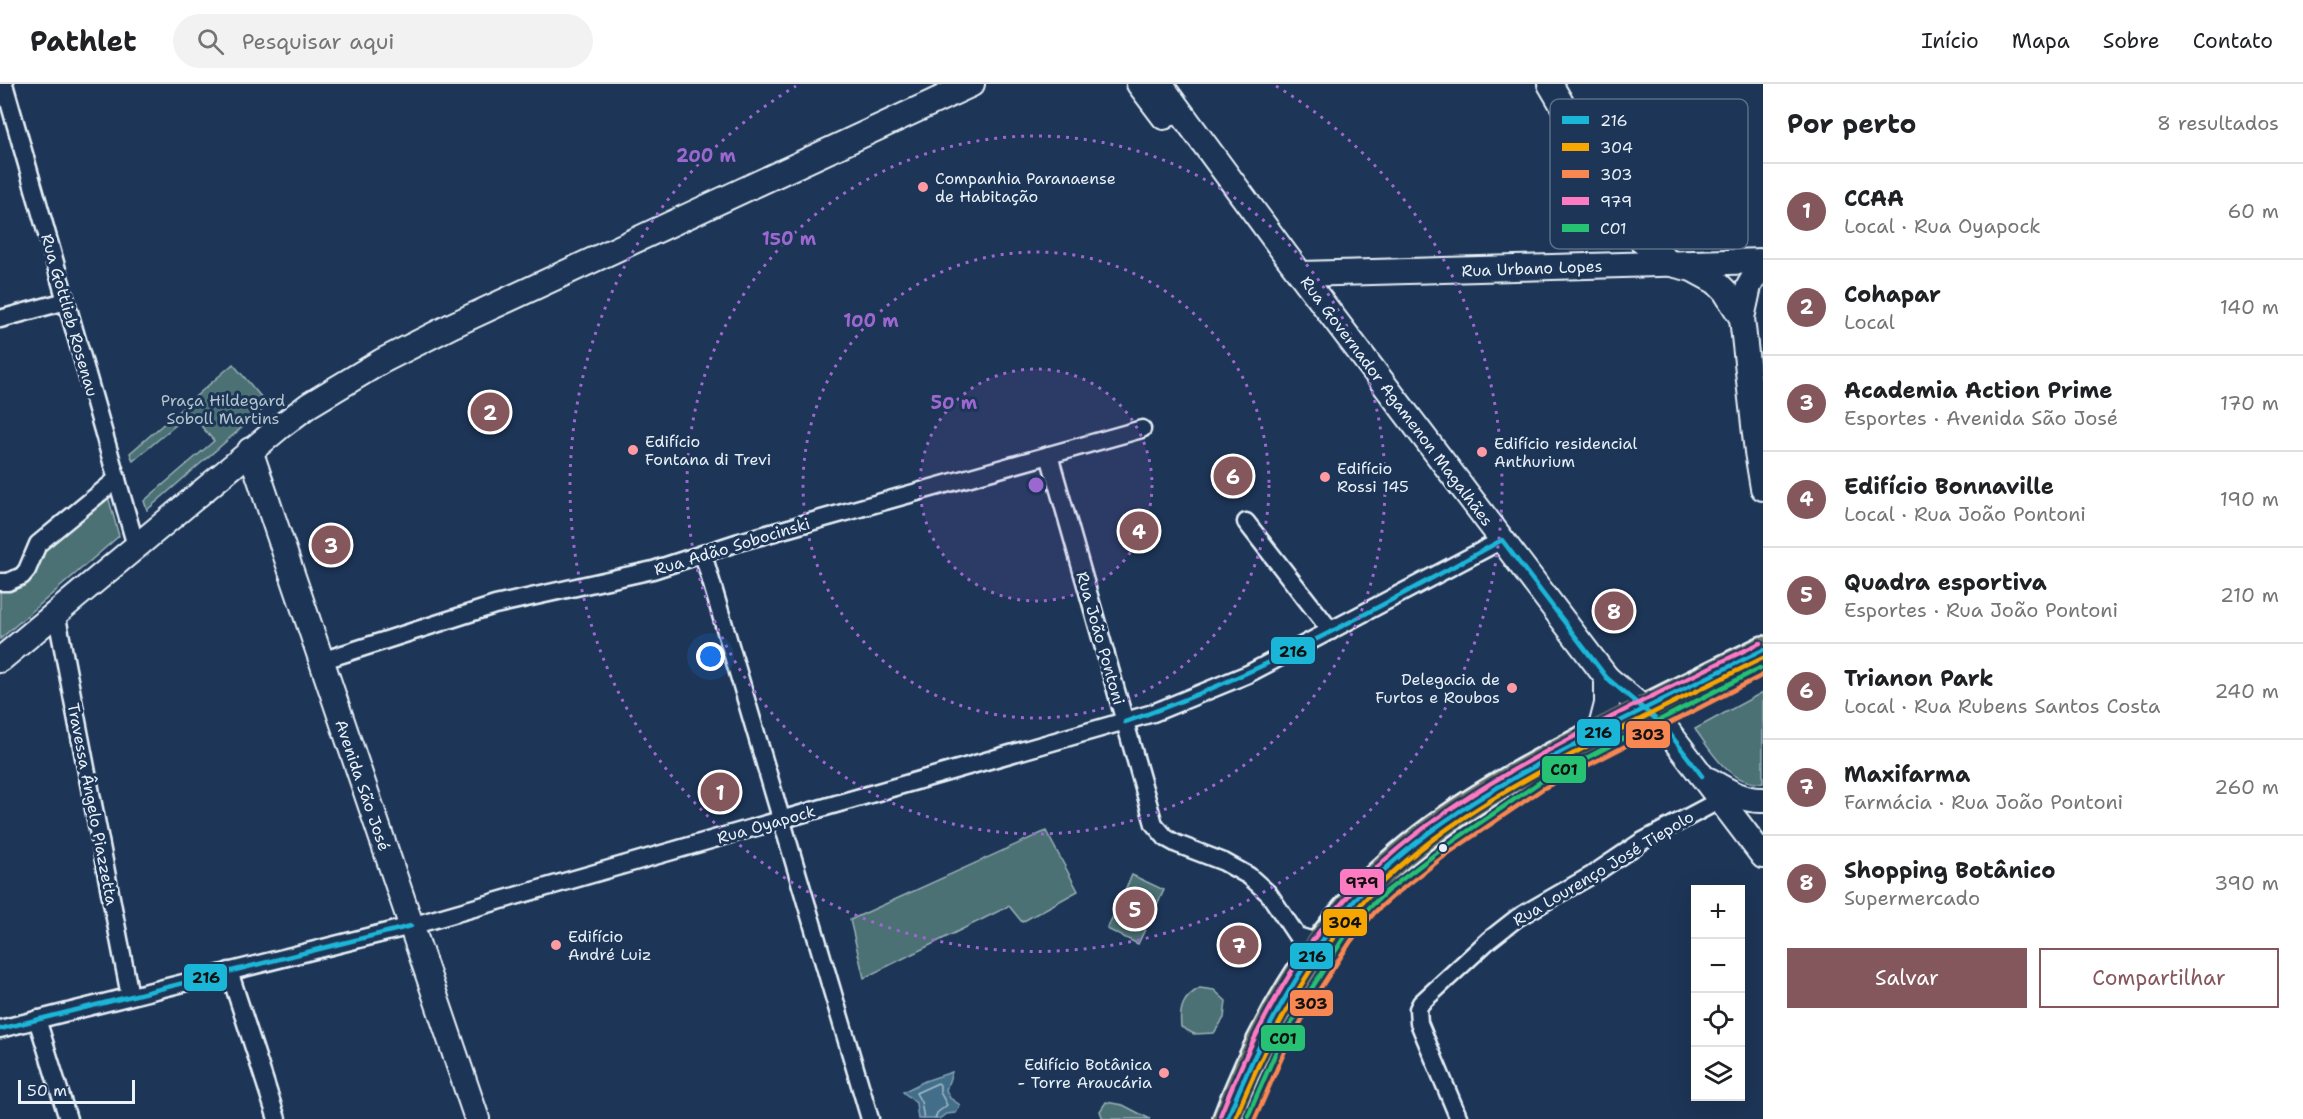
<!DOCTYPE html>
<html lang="pt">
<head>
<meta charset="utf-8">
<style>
  body { margin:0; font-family:"Shantell Sans",sans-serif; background:#f2f2f2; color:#202124 }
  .controls { position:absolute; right:18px; bottom:18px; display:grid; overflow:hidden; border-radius:0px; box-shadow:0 6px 24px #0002 }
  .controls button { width:54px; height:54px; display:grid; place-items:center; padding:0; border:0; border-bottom:2px solid #e0e0e0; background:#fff; color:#202124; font:30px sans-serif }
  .scale { position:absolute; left:18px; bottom:15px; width:117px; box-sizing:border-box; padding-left:6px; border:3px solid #e8f1f8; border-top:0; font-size:16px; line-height:21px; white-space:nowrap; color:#e8f1f8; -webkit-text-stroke:4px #1d3557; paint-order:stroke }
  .you { position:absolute; left:711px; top:573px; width:21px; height:21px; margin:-15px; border:4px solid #fff; border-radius:50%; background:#1a73e8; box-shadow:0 0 0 9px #1a73e833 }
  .badge { display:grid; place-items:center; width:39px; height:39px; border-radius:50%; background:#84575d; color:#fff; font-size:20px; font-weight:700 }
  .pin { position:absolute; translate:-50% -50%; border:3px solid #fff; box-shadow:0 2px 6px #0006 }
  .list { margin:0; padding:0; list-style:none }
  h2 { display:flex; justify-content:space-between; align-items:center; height:78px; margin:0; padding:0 24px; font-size:26px }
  h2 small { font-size:20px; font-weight:400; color:#757577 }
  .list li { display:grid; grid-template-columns:39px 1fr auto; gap:18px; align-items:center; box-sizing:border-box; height:96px; padding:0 24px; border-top:2px solid #e0e0e0 }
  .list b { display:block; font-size:22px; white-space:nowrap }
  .list p { margin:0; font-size:20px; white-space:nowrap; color:#757577 }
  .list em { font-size:20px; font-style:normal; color:#757577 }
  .actions { display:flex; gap:12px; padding:18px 24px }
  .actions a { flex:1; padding:14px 0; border:2px solid #84575d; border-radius:0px; text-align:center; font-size:21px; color:#84575d }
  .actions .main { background:#84575d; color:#fff }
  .icon { flex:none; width:33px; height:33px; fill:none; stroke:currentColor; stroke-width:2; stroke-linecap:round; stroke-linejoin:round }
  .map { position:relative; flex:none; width:1763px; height:1035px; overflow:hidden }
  header { display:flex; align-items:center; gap:36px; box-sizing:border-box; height:84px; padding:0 30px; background:#fff; border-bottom:2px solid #e0e0e0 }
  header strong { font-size:28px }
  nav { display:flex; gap:33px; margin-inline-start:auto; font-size:21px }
  .search { width:420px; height:54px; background:#f2f2f2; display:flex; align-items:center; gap:15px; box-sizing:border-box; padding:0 21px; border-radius:33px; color:#757577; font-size:22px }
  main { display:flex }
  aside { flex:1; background:#fff }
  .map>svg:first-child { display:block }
  .green { fill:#4c7174; stroke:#9ab1b6; stroke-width:1.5 }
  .water { fill:#436e8a; stroke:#85a2b6; stroke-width:1.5 }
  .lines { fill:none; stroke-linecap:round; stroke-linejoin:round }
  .shore { stroke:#a6bdcc; stroke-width:1.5 }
  .street-casing { stroke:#e8f1f8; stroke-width:21 }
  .secondary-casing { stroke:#e8f1f8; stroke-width:28 }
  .primary-casing { stroke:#e8f1f8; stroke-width:32 }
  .street { stroke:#1d3557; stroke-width:16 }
  .secondary { stroke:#1d3557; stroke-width:24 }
  .primary { stroke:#6a7166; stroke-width:27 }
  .bus-1-casing { stroke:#1d3557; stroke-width:9 }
  .bus-2-casing { stroke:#1d3557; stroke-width:9 }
  .bus-3-casing { stroke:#1d3557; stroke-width:9 }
  .bus-4-casing { stroke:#1d3557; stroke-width:9 }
  .bus-5-casing { stroke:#1d3557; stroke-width:9 }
  .bus-1 { stroke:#1ab6d8; stroke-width:4.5 }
  .bus-2 { stroke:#f7a600; stroke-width:4.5 }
  .bus-3 { stroke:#f88751; stroke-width:4.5 }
  .bus-4 { stroke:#fe7ac1; stroke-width:4.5 }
  .bus-5 { stroke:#26c172; stroke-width:4.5 }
  .ring { fill:none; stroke:#9c67d0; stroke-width:3; stroke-dasharray:3 6 }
  .poi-dot { fill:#ff9aa2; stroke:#1d3557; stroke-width:2 }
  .bus-dot { fill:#e8f1f8; stroke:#1d3557; stroke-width:2 }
  .labels { text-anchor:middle; stroke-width:6; stroke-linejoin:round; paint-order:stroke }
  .poi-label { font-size:16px; fill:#e8f1f8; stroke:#1d3557; text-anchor:start }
  .street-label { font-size:16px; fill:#e8f1f8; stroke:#1d3557 }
  .park-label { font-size:16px; fill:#b1c4ca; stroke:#1d3557 }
  .key { fill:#1d3557; stroke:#5a6d87; stroke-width:1.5 }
  .key-label { font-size:16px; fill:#e8f1f8 }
  .centre { fill:#9c67d0; stroke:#1d3557; stroke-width:3 }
  .ring-label { font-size:18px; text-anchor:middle; font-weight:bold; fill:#9c67d0; stroke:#1d3557; stroke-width:6; stroke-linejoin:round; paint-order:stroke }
  .line-badge { stroke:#1d3557; stroke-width:2 }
  .pale-badge-label { font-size:16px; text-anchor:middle; font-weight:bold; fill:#111 }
</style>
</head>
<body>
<header>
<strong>Pathlet</strong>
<div class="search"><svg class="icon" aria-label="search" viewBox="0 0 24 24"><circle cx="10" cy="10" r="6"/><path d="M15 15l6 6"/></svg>Pesquisar aqui</div>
<nav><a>Início</a><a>Mapa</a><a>Sobre</a><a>Contato</a></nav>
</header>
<main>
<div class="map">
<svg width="1763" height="1035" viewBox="0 0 1763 1035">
  <rect width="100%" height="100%" fill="#1d3557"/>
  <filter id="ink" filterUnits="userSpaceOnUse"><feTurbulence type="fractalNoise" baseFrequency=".0167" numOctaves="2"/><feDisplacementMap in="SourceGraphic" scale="12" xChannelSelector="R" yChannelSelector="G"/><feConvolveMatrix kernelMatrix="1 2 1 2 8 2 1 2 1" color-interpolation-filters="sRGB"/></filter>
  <g filter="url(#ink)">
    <g class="green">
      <path d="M233,280L268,321L147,426L144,417L214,357L190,329L133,377L130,369Z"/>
      <path d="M108,412L119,452L0,555V507L17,504L25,499L42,467Z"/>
      <path d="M1763,608V699C1730,702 1711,667 1695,645Z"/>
      <path d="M1046,747L1078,807L1022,838L1009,822L864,894L850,836Z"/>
      <path d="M1132,791L1164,806L1138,860L1107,845Z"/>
      <path d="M1200,904L1214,906L1226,917L1224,934L1214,949L1194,950L1181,943C1179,924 1183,913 1200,904Z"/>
      <path d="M1106,1018L1123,1021L1150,1035H1103L1100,1027Z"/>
    </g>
    <path class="water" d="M952,988L946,1006L950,1014L960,1021L956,1029L946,1030L939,1035H918L916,1019L903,1008L925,997Z"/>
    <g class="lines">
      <path class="shore" d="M924,1035L921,1018L916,1009L938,999L940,1001V1008L947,1021L937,1029L935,1035"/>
      <g class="street-casing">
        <g id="street">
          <path d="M4,0L136,462"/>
          <path d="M0,235L66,217"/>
          <path d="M1049,371L1154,740L1166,754L1177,760L1224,778L1249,792L1269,810L1297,852L1321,859"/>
          <path d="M1246,438L1331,547"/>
          <path d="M703,470L870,1035"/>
          <path d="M0,498H8L22,492L27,486L38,460L117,395"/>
          <path d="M56,528L130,912"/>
          <path d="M321,577L495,521L653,486L739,458L1142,345"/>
          <path d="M229,887L277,1035"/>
          <path d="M37,935L68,1035"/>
          <path d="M0,945L411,842L1153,629L1248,590L1502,456"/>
          <path d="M1459,1035L1419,939L1418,925L1421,919L1489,856L1517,834L1592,791L1641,758L1720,716"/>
        </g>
      </g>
      <g class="secondary-casing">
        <g id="secondary">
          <path d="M1139,0L1164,33"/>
          <path d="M1160,0L1286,171L1607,594L1664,642L1763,772"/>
          <path d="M1550,0L1642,157L1671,180L1692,185L1716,198L1725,207L1742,234L1757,368L1763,404"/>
          <path d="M1301,190L1763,177"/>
          <path d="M1742,234L1749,202L1763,178"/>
          <path d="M250,366L477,1035"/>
          <path d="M0,576L281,342L309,321L382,277L453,241L972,0"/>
          <path d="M1600,647L1607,620V594"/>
          <path d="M1709,696C1726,706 1743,717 1763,716"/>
        </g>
      </g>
      <g class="primary-casing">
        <path id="primary" d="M1227,1035C1259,949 1313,853 1380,790C1437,736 1506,696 1576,660C1638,627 1700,597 1763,566"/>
      </g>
      <use href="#street" class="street"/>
      <use href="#secondary" class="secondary"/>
      <use href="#primary" class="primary"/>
      <g class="bus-1-casing">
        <g id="bus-1">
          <path d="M1125,638C1258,592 1379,523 1502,456L1607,594L1664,642L1702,692"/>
          <path d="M0,945L411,842"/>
          <path d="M1227,1035C1259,956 1298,880 1355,816C1415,748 1496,702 1576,660C1638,627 1700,597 1763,566"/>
        </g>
      </g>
      <g class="bus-2-casing">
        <path id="bus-2" d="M1235,1035C1266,958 1305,882 1361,820C1422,753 1501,708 1580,666C1640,635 1702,604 1763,574"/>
      </g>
      <g class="bus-3-casing">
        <path id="bus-3" d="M1255,1035L1286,964L1316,911L1351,857L1375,828L1392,813L1447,770L1544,704L1763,591"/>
      </g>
      <g class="bus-4-casing">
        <path id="bus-4" d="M1220,1032C1252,952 1292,874 1350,810C1414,741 1495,694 1577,651C1637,619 1698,589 1760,559"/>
      </g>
      <g class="bus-5-casing">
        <path id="bus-5" d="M1248,1032L1279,961L1310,907L1345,852L1370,823L1387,807L1443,764L1540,698L1760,584"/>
      </g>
      <use href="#bus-1" class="bus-1"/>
      <use href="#bus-2" class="bus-2"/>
      <use href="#bus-3" class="bus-3"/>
      <use href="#bus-4" class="bus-4"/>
      <use href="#bus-5" class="bus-5"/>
    </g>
  </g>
  <circle cx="1036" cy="401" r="116" fill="#9c67d0" fill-opacity=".12"/>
  <g class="ring">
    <circle cx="1036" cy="401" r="116"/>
    <circle cx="1036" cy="401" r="233"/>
    <circle cx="1036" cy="401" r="349"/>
    <path d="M1276 2A466 466 0 1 1 796 2"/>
  </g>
  <g class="poi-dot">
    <circle cx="923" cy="103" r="6"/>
    <circle cx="633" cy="366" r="6"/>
    <circle cx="1482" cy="368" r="6"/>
    <circle cx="1325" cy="393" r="6"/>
    <circle cx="1512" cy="604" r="6"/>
    <circle cx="556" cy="861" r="6"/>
    <circle cx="1164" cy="989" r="6"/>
  </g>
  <circle class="bus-dot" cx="1443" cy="764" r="5"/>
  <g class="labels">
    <g class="poi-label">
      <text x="935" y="100">Companhia Paranaense<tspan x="935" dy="18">de Habitação</tspan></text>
      <text x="645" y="363">Edifício<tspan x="645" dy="18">Fontana di Trevi</tspan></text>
      <text x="1494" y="365">Edifício residencial<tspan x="1494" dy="18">Anthurium</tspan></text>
      <text x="1337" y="390">Edifício<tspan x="1337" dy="18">Rossi 145</tspan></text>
      <text x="1500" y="601" text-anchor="end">Delegacia de<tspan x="1500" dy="18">Furtos e Roubos</tspan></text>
      <text x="568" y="858">Edifício<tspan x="568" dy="18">André Luiz</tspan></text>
      <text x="1152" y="986" text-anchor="end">Edifício Botânica<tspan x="1152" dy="18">- Torre Araucária</tspan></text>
    </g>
    <g class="street-label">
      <text transform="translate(1532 184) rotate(-2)" y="6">Rua Urbano Lopes</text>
      <text transform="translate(70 231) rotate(74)" y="6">Rua Gottlieb Rosenau</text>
      <text transform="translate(1397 317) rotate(53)" y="6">Rua Governador Agamenon Magalhães</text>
      <text transform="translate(732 462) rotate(-17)" y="6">Rua Adão Sobocinski</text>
      <text transform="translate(1101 554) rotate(74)" y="6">Rua João Pontoni</text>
      <text transform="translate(363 701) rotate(71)" y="6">Avenida São José</text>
      <text transform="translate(93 720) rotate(79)" y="6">Travessa Ângelo Piazzetta</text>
      <text transform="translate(766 740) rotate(-16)" y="6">Rua Oyapock</text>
      <text transform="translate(1603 784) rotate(-31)" y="6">Rua Lourenço José Tiepolo</text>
    </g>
    <g class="park-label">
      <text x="223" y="322">Praça Hildegard<tspan x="223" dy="18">Soboll Martins</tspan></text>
    </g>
  </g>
  <rect x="1550" y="15" width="198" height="150" rx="9" class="key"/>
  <rect x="1562" y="32" width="27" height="8" fill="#1ab6d8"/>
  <rect x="1562" y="59" width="27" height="8" fill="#f7a600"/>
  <rect x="1562" y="86" width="27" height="8" fill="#f88751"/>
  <rect x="1562" y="113" width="27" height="8" fill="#fe7ac1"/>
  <rect x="1562" y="140" width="27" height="8" fill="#26c172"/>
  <g class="key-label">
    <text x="1600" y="42">216</text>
    <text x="1600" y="69">304</text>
    <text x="1600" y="96">303</text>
    <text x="1600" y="123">979</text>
    <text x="1600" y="150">C01</text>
  </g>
  <circle cx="1036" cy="401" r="9" class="centre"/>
  <g class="ring-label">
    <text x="706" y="78">200 m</text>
    <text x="789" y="161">150 m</text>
    <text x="871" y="243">100 m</text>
    <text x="954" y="325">50 m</text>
  </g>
  <g class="line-badge">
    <rect x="1270" y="552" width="46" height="29" rx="6" fill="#1ab6d8"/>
    <rect x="1576" y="634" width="45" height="29" rx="6" fill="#1ab6d8"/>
    <rect x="1625" y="636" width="46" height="29" rx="6" fill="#f88751"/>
    <rect x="1541" y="671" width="46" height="29" rx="6" fill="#26c172"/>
    <rect x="1339" y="784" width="46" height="28" rx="6" fill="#fe7ac1"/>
    <rect x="1322" y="824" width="46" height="29" rx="6" fill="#f7a600"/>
    <rect x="1289" y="858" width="45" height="28" rx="6" fill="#1ab6d8"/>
    <rect x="183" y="879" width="45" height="29" rx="6" fill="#1ab6d8"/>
    <rect x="1289" y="905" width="45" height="28" rx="6" fill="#f88751"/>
    <rect x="1260" y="940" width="46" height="28" rx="6" fill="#26c172"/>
  </g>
  <g class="pale-badge-label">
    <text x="1293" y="573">216</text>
    <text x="1598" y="654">216</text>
    <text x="1648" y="656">303</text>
    <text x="1564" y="691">C01</text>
    <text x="1362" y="804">979</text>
    <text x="1345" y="844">304</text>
    <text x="1312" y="878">216</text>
    <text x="206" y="899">216</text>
    <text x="1311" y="925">303</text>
    <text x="1283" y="960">C01</text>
  </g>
</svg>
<div class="controls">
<button>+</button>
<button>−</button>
<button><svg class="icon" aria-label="locate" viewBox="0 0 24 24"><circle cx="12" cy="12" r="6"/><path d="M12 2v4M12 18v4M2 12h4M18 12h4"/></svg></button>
<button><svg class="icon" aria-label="layers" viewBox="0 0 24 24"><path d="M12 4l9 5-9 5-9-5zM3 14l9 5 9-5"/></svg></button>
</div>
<div class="scale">50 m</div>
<div class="you"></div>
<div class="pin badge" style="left:720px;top:708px">1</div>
<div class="pin badge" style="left:490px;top:328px">2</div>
<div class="pin badge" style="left:331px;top:461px">3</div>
<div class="pin badge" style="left:1139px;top:447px">4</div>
<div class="pin badge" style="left:1135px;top:825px">5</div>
<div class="pin badge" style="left:1233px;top:392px">6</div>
<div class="pin badge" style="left:1239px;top:861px">7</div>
<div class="pin badge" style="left:1614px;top:527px">8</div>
</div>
<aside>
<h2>Por perto<small>8 resultados</small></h2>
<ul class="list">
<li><span class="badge">1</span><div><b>CCAA</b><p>Local · Rua Oyapock</p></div><em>60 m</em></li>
<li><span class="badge">2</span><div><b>Cohapar</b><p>Local</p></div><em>140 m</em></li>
<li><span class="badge">3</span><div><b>Academia Action Prime</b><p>Esportes · Avenida São José</p></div><em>170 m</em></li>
<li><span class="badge">4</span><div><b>Edifício Bonnaville</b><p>Local · Rua João Pontoni</p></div><em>190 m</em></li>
<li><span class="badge">5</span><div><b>Quadra esportiva</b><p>Esportes · Rua João Pontoni</p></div><em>210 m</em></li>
<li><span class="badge">6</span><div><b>Trianon Park</b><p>Local · Rua Rubens Santos Costa</p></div><em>240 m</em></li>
<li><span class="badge">7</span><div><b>Maxifarma</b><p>Farmácia · Rua João Pontoni</p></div><em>260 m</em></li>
<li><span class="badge">8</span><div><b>Shopping Botânico</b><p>Supermercado</p></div><em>390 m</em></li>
</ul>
<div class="actions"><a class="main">Salvar</a><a>Compartilhar</a></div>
</aside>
</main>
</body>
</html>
